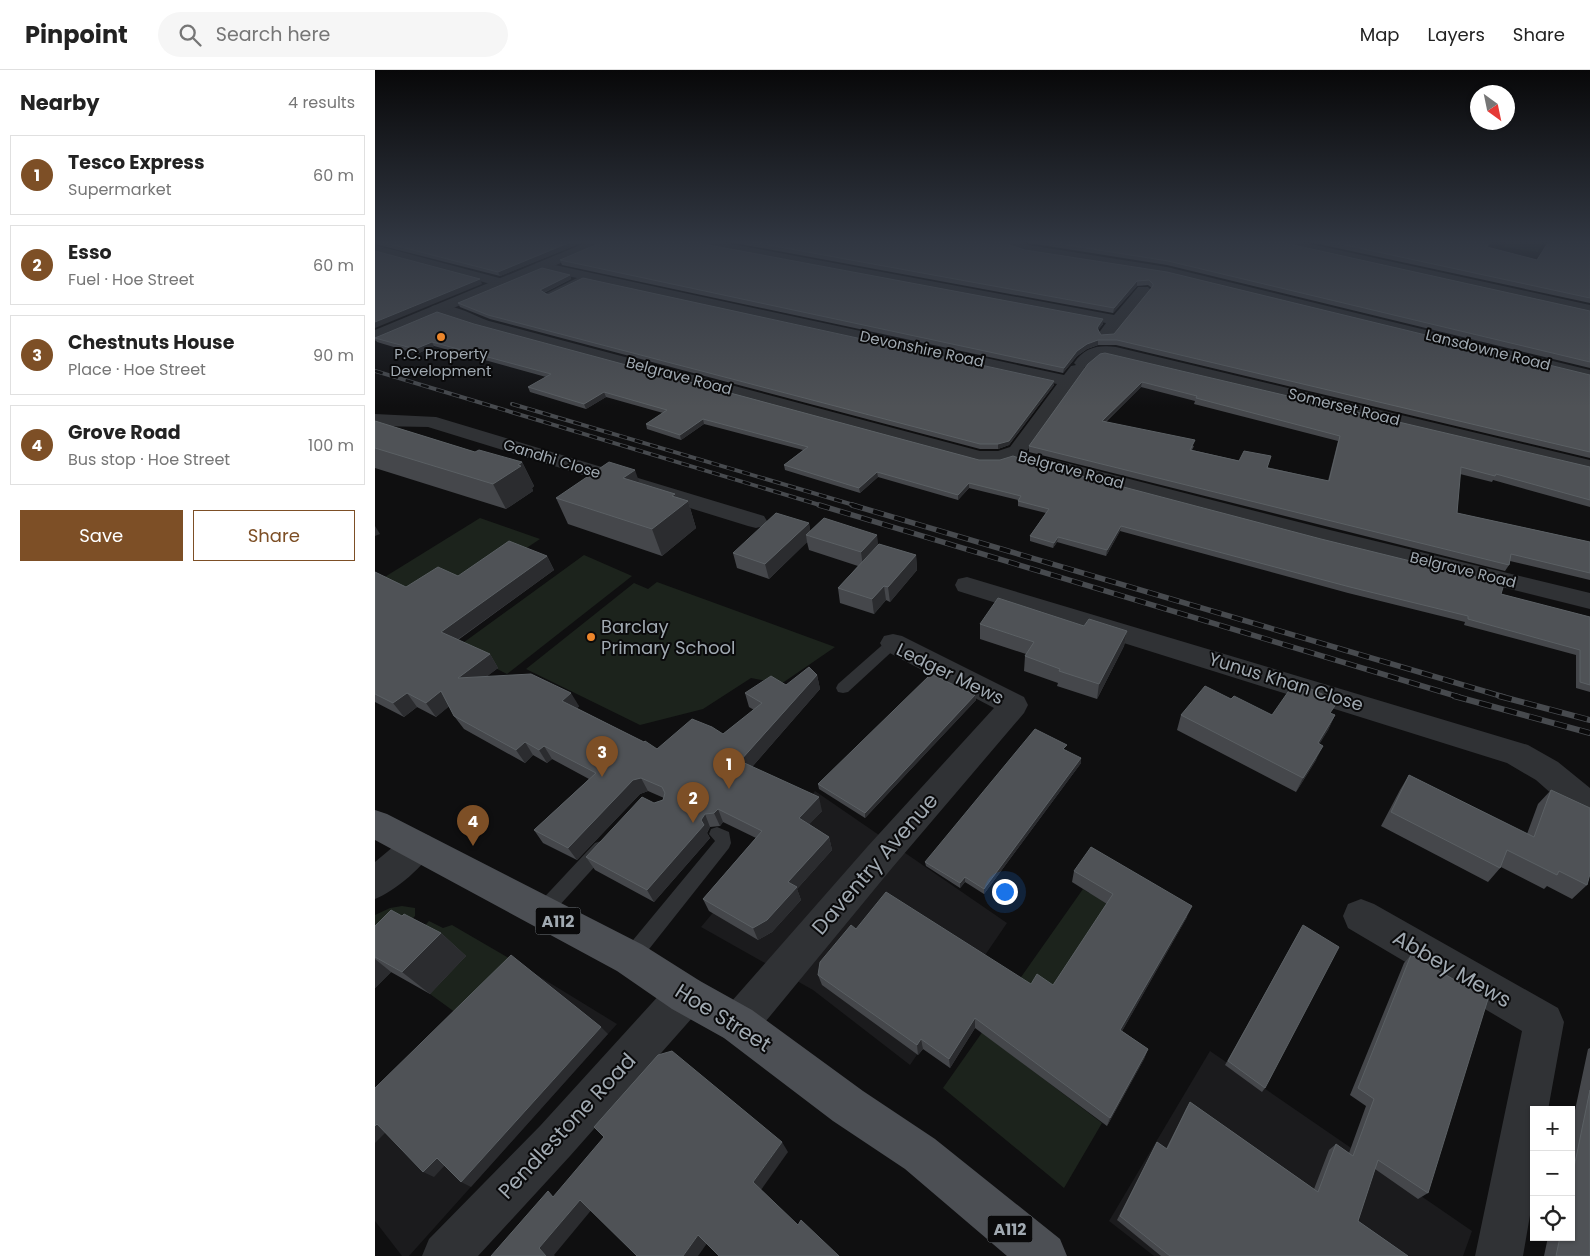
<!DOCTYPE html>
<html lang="en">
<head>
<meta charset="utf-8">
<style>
  body { margin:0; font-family:Poppins,sans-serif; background:#f6f6f6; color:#222 }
  .controls { position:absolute; right:15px; bottom:15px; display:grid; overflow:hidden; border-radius:0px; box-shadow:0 1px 4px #0004 }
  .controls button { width:45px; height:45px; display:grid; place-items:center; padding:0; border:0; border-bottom:1px solid #e0e0e0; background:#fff; color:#222; font:25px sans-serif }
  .compass { position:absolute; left:1095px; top:15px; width:45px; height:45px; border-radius:50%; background:#fff; box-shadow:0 1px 4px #0004; rotate:147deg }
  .you { position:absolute; left:629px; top:821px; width:18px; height:18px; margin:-12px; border:4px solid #fff; border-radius:50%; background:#1a73e8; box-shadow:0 0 0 8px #1a73e833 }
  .badge { display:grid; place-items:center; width:32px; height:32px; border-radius:50%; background:#7d4f26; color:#fff; font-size:16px; font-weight:700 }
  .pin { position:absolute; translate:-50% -41px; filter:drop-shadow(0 1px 2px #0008) }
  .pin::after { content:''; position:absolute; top:26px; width:18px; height:15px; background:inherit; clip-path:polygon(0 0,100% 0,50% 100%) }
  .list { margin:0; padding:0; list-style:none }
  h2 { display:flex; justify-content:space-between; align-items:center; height:65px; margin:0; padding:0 20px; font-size:21px }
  h2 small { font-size:16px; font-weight:400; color:#767676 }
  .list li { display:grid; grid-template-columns:32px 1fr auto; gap:15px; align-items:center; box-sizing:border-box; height:80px; margin:0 10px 10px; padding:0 10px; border:1px solid #e0e0e0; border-radius:0px }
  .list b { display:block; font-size:19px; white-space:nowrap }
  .list p { margin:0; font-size:16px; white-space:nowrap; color:#767676 }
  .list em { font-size:16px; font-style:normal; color:#767676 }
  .actions { display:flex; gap:10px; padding:15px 20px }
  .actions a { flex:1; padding:11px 0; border:1px solid #7d4f26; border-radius:0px; text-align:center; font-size:18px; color:#7d4f26 }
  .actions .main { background:#7d4f26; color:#fff }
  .icon { flex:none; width:28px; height:28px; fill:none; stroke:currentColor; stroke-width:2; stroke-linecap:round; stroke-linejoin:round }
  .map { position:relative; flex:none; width:1215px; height:1186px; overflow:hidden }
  header { display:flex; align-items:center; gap:30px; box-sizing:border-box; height:70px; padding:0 25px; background:#fff; border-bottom:1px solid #e0e0e0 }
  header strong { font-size:24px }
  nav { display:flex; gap:28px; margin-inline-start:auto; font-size:18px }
  .search { width:350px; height:45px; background:#f6f6f6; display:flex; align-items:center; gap:12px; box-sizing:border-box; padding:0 18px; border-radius:28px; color:#767676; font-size:19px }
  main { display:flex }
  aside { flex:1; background:#fff }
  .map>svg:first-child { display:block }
  .built { fill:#1b1b1d }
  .green { fill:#1c231c }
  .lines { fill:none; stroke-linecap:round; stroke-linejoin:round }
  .service { fill:#303235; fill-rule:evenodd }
  .pedestrian { fill:#303235; fill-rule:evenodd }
  .minor { fill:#303235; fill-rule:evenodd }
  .tertiary { fill:#303235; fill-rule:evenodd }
  .primary { fill:#4c4f54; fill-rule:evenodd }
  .rail-far2-casing { stroke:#474a4e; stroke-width:4 }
  .rail-far1-casing { stroke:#474a4e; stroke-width:5.5 }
  .rail-casing { stroke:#474a4e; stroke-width:6 }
  .rail-far2 { stroke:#0a0a0b; stroke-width:2.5; stroke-dasharray:8; stroke-linecap:butt }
  .rail-far1 { stroke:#0a0a0b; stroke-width:4; stroke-dasharray:11; stroke-linecap:butt }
  .rail { stroke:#0a0a0b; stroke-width:4.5; stroke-dasharray:13; stroke-linecap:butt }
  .wall { fill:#45474b; fill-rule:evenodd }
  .shaded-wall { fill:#2b2c2f }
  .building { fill:#4f5256; stroke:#5b6064; fill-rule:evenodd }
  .poi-dot { fill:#ec862b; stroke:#0a0a0b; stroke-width:2 }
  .labels { text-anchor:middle; stroke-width:4; stroke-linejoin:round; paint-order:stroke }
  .far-street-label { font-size:15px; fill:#a0a9b1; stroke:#0a0a0b }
  .far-poi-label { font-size:15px; fill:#a0a9b1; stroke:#0a0a0b }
  .shield { fill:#0a0a0b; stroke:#73797f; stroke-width:1 }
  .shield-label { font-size:16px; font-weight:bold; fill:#a0a9b1 }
  .poi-label { font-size:18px; fill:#a0a9b1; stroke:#0a0a0b; text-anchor:start }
  .street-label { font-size:18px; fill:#a0a9b1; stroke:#0a0a0b }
  .near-street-label { font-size:21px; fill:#a0a9b1; stroke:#0a0a0b }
</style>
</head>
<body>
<header>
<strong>Pinpoint</strong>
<div class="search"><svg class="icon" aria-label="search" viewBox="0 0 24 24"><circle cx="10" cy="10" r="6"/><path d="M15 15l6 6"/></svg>Search here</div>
<nav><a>Map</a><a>Layers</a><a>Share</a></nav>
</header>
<main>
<aside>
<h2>Nearby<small>4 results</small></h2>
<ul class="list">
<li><span class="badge">1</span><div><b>Tesco Express</b><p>Supermarket</p></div><em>60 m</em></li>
<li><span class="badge">2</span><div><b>Esso</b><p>Fuel · Hoe Street</p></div><em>60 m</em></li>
<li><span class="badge">3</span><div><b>Chestnuts House</b><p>Place · Hoe Street</p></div><em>90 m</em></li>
<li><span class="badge">4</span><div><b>Grove Road</b><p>Bus stop · Hoe Street</p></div><em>100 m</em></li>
</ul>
<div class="actions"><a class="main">Save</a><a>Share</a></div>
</aside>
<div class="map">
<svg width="1215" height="1186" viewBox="0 0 1215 1186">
  <rect width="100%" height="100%" fill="#0f0f10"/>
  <g class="built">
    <path d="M440,721L632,853L535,995L438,920L326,857Z"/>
    <path d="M144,894L242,954L34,1186H27L0,1151V1027Z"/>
    <path d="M835,981L1097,1161L1088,1186H779L734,1151Z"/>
  </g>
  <g class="green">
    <path d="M1132,171H1168L1163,182L1129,177Z"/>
    <path d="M105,448L165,469L141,485L0,558V513Z"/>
    <path d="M209,485L257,506L132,604L81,578Z"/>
    <path d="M282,512L460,577L406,614L376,608L328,639L265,655L151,599L259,513L273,519Z"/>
    <path d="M751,812L676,925L621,973L727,1053L689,1118L568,1018L708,819L714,823Z"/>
    <path d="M27,836L40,838V846L12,874L0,867V845L15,838Z"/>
    <path d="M54,851L68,858L77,855L144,894L88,948L55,924L90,887L42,864Z"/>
  </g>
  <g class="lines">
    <g class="service">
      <path d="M210,204L217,206L175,227L168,225Z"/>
      <path d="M518,568L523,570L525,573L523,576L473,622L468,623L463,622L461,618L463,614L513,570Z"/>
      <path d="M342,757L354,762L356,773L354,778L263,893L256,896L249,893L247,887L249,881L340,771L334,764L336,759Z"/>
      <path d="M226,771L232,773L234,778L232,783L173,848L167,850L161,848L158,842L161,836L220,773Z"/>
    </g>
    <path class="pedestrian" d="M638,379L678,391L680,394L678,397L672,399L632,387L630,384L632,381Z"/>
    <g class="minor">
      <path d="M312,171H340L739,245L763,217H773L776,220L737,268H725L723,264L731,253L319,175Z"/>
      <path d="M591,171H622L624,173C617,180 597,177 591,171Z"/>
      <path d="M630,171H644L653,175L792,197L1215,300V310L792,205L650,183L631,177L629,174Z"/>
      <path d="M897,171H922L1215,235V245L904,175Z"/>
      <path d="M0,175L132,210L134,213L132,216L127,217L0,183Z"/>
      <path d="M166,192L689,305L696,296L701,295L699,293C710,277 723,275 741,277L1215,390V402L730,286C720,286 718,296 709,298L711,300L649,385L625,393H605L102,257L57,242L55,239L57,236C74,231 98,245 114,251L605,381H623L635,377L682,314L161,199L159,196L161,193Z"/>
      <path d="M0,344L61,347L389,446L392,451L389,456L381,458L373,456L53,357L0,356Z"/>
      <path d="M672,388L955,460L1215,523V539L945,472L665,398L662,394L665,390Z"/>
      <path d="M592,507L1153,675L1183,692L1215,718V752L1204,748L1161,710L1132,693L583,521L580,515L583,509Z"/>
      <path d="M518,564L527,566L649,627L653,635L649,643L517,798L377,968L363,974L349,968L343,954L349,940L493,776L619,638L509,580L505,573L509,566Z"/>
      <path d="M43,761L55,766L60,776C51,795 20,821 0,829V792L31,766Z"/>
      <path d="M986,829L999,834L1183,938L1189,952L1173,1040H1159V1122L1148,1186H1100L1147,961L973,858L968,846L973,834Z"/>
      <path d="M311,906L325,911L330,925L325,939L195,1086L103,1186H47L54,1169L165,1056L297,911Z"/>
    </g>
    <path class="tertiary" d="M215,171H233L231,174L0,271V260Z"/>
    <path class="primary" d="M0,740L12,744L268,875L325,911L377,940L488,1021L560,1069L685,1169L692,1186H632L530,1099L458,1051L349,968L297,939L242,901L0,770Z"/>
    <g class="rail-far2-casing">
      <g id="rail-far2">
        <path d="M0,301L448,436"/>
        <path d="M137,334L482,436"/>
      </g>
    </g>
    <g class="rail-far1-casing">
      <g id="rail-far1">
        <path d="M444,435L1084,627"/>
        <path d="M477,435L1129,627"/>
      </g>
    </g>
    <g class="rail-casing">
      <g id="rail">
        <path d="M1079,626L1215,663"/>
        <path d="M1124,626L1215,650"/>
      </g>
    </g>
    <use href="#rail-far2" class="rail-far2"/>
    <use href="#rail-far1" class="rail-far1"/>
    <use href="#rail" class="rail"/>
  </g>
  <g class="wall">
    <path d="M0,171H211L125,206L0,174Z"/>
    <path d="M349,171H594L602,173L617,174L622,171H629L631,174L650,180L1215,305V388L741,275H723L712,279L702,286L688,303L187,195L185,190L318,172L728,254L723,260L726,265L739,264L777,218L773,215L762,216L738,243Z"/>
    <path d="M648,171H902L905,172L1215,241V298L792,195L654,173Z"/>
    <path d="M930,171H1070L1112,177L1162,190L1215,171V233Z"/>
    <path d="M195,205L196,209L169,223L173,225L679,315L634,375L623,379H605L115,249L85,237L83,233Z"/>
    <path d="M99,254L604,390L665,395L1126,524L1215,547V622L1201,618V585L1089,555L1090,552L973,523L745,461L731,486L682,472L678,478L655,471V466L671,443L643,436V430L594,418L583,430L503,407L485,423L410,400L409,395L428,380L329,354L306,370L272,359L271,354L288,343L231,327L211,339L155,322L153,317L171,307L59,276L42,284L2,272L0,269V267Z"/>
    <path d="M713,294L1215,397V437L1118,410L1117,412L1085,404L1082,443L1215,472V510L1135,491L1134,495L1130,501L654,382V376ZM766,317L820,331L819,334L963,371L953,411L817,380L819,376L731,352Z"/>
    <path d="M0,351L100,382L147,392L159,416L157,418L158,421L131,439L0,398Z"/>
    <path d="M265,414L300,424L301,427L313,431L321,458L287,486L193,454L181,428Z"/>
    <path d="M434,453L435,461L503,474L541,485L542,500L515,532L511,530L499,544L465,533L463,518L483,496L434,480L432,472L394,509L362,498L358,483Z"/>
    <path d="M172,486L179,500L83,570L115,584L123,598L112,606L204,636L202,638L282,679L348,664L379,640L374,637L370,623L411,615L442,605L445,619L377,697L447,741L434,754L454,767L457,780L422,819L426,830L397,862L383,870L334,841L328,829L381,768L348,752L345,756L335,757L332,763L335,768L279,832L220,800L211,787L279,733L288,730L289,728L273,721L265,724L202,790L168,773L159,760L214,709L177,689L172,693L158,685L150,693L89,659L79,646L74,636L61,647L42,637L29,647L0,632V502L31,517Z"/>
    <path d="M605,554L709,556L752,561L749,576L722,629L682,616L683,613L649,601L650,586L651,584L605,569Z"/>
    <path d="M600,625L601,630L490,748L444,719L443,714Z"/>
    <path d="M856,629L897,645L957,644L960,645L953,660L944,674L941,690L921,722L802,660L806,645Z"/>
    <path d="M691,680L706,693L609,824L590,812L585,818L551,796L550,792Z"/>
    <path d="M1034,705L1152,764L1163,734L1176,720L1212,815L1197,829L1172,816L1169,819L1126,797L1113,812L1006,756L1025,720Z"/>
    <path d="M699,801L812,847L747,961L773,979L769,989L732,1056L600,958L575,998L548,979L543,985L447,915L443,905L481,859L656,914L678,915L732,834L697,812Z"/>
    <path d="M27,846L66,863L91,886L55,924L16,902L0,918V856Z"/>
    <path d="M926,859L890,1018L887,1022L850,995Z"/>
    <path d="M1036,885L1053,1123L1043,1129L1000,1099L983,1151L1033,1186H786L742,1150L782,1072L791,1079L811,1039L815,1032L939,1119L954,1080L961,1074L974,1083L991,1036L975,1025L1029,893Z"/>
    <path d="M1215,978V1186H1169L1173,1167H1196V1059L1213,979Z"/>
  </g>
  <g class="shaded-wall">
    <path d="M198,171H211L125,206L123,202Z"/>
    <path d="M195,205L196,209L166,224L165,220Z"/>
    <path d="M105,209L107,214L0,258V252Z"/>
    <path d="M762,211V216L738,243L739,238Z"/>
    <path d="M728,249V254L721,263L722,258Z"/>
    <path d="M723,270V275L712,279L702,286L688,303L689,298L702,281L712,274Z"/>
    <path d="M57,272L59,276L42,284L40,279Z"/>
    <path d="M679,311V315L634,375L623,379V374Z"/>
    <path d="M767,312L766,317L726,356L727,351Z"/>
    <path d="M229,322L231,327L211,339L209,334Z"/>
    <path d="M328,349L329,354L306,370L305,365Z"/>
    <path d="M147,392L159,416L157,418L158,421L131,439L118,414Z"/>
    <path d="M260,400L269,426L248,408Z"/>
    <path d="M502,402L503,407L485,423L484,418Z"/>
    <path d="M594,413V418L583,430V425Z"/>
    <path d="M300,424L304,438L313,431L321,458L287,486L277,459L297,426Z"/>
    <path d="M434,453L436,467L431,465L432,472L394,509L390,494Z"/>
    <path d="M0,456L5,464L0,466Z"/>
    <path d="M746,456L745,461L731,486L732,480Z"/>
    <path d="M502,465L504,480L488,497L486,482Z"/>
    <path d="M683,467L682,472L678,478L679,473Z"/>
    <path d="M541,485L542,500L515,532L513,517Z"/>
    <path d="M172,486L179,500L75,575L66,562Z"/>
    <path d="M509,516L511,530L499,544L497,529Z"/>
    <path d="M752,561L749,576L722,629L724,614Z"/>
    <path d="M115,584L123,598L92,622L83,608Z"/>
    <path d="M442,605L445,619L370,705L365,691Z"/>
    <path d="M66,621L76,635L61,647L51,633Z"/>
    <path d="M32,623L42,637L29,647L18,633Z"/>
    <path d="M196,623L204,636L194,644L187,631Z"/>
    <path d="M600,625L601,630L490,748V743Z"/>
    <path d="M960,645L953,660L936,688L943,673Z"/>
    <path d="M150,672L158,685L150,693L141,680Z"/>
    <path d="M169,676L177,689L172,693L164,680Z"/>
    <path d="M948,676L941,690L921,722L928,708Z"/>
    <path d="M706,688V693L609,824V819Z"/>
    <path d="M266,708L273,721L265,724L202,790L193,778L258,710Z"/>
    <path d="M444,727L447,741L428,761L424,748Z"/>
    <path d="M343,739L348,752L345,756L339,743Z"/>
    <path d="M330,744L335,757L332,763L335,768L279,832L272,820L326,750Z"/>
    <path d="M454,767L457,780L422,819L426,830L397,862L383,870L378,858L413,812Z"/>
    <path d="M590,807V812L585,818V813Z"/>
    <path d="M817,836L812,847L742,970L745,960Z"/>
    <path d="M66,863L91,886L55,924L27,902Z"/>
    <path d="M0,889L16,902L0,918Z"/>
    <path d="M600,948V958L575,998L574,989Z"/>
    <path d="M226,957L233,964L96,1117L86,1112Z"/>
    <path d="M546,969L548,979L543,985L542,975Z"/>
    <path d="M773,979L769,989L732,1056L735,1048Z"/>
    <path d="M2,1054L13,1060L0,1073V1056Z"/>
    <path d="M407,1072L413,1082L386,1120L378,1112Z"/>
    <path d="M62,1088L72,1093L59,1107L48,1102Z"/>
    <path d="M205,1130L218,1138L179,1185L180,1186H171L164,1178Z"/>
    <path d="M323,1165L333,1172L323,1186H308Z"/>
  </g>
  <g class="building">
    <path d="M3,171H198L123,202Z"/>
    <path d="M230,171H315L318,172L728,249L722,258L726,265L739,264L778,216V214L774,210L762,211L739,238L372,171H594L602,173L617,174L622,171H628L631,174L650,180L792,202L1215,305V382L742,270H723L712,274L702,281L689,298L185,190Z"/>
    <path d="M667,171H902L905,172L1215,241V292L793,191Z"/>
    <path d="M952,171H1115L1112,177L1162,190L1174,171H1215V228Z"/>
    <path d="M0,181L105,209L0,252Z"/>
    <path d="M167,198L195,205L165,220L173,225L208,208L679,311L634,371L623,374H605L113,245L83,233Z"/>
    <path d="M62,242L99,254L604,390H625L638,386L665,395L946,469L1129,514L1126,524L1215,547V615L1205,612V580L1093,549V546L975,517L746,456L732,480L683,467L679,473L655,466L674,439L643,431L646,426L594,413L583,425L502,402L484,418L409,395L433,377L328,349L305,365L271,354L292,340L229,322L209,334L153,317L176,304L57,272L40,279L0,268Z"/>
    <path d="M730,283L1215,397V430L1121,404L1120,406L1086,397L1082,443L1215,472V503L1136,484L1134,495L654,376L713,294L725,284ZM767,312L822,326L821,328L965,366L954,411L892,398L896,386L869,381L864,391L815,380L820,370L727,351Z"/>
    <path d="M0,351L100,382L104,380L147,392L143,395L146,396L118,414L0,378Z"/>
    <path d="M234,392L260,400L248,408L300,424L297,426L313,431L277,459L181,428Z"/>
    <path d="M401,443L434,453L390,494L358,483Z"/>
    <path d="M449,448L502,465L486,482L431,465Z"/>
    <path d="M134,471L172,486L66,562L115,584L83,608L156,604L196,623L187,631L269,672L270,671L282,679L317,649L337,657L348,664L387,633L370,623L396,606L411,615L434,597L442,605L365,691L444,727L424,748L454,767L413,812L422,817L392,850L378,858L328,829L387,761L343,739L339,743L330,744L326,750L329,755L272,820L211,787L267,727L279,733L288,730L290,723L287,717L266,708L258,710L193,778L159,760L221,703L169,676L164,680L150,672L141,680L79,646L66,621L51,633L32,623L18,633L0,624V502L31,517L63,497L83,506Z"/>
    <path d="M504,474L541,485L513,517L509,516L497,529L463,518Z"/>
    <path d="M623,528L709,556L714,549L752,561L724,614L684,601L685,599L650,586L659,572L605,554Z"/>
    <path d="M556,604L600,625L490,743L443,714Z"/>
    <path d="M920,612L963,631L955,643L960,645L943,673L948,676L928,708L806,645L830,616L856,629L859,626L897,645Z"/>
    <path d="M660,659L692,675L688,679L706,688L609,819L590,807L585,813L550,792Z"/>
    <path d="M1034,705L1159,767L1176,720L1215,738V804L1212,815L1184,801L1182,805L1132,780L1125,798L1016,742Z"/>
    <path d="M716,777L817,836L745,960L773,979L735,1048L600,948L574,989L546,969L542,975L443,905L445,892L476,855L481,859L511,822L656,914L662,904L678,915L738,824L699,801Z"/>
    <path d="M16,840L27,846L29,844L66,863L27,902L0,887V856Z"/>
    <path d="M928,855L964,877L890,1018L853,991Z"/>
    <path d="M136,885L226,957L86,1112L62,1088L48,1102L2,1054L0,1056V1018Z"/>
    <path d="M1036,885L1113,929L1053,1123L1003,1090L983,1151L1033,1186H795L745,1146L782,1072L792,1079L815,1032L943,1122L961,1074L978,1086L999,1029L983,1018Z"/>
    <path d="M297,981L407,1072L378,1112L423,1155L426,1150L464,1186H344L323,1165L308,1186H262L205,1130L164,1178L171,1186H116L173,1121L178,1127L229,1067L219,1057L283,985Z"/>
    <path d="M1215,1020V1186H1181L1185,1167H1196V1112Z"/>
  </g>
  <linearGradient id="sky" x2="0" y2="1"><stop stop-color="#080809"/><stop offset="0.51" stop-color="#313742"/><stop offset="1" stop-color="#313742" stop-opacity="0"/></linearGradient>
  <rect width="1215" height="337" fill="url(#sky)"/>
  <g class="poi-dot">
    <circle cx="66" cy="267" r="5"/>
    <circle cx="216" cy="567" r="5"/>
  </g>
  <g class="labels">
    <g class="far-street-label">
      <text transform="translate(547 279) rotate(12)" y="5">Devonshire Road</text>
      <text transform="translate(1113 280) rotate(14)" y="5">Lansdowne Road</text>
      <text transform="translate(304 306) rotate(15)" y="5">Belgrave Road</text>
      <text transform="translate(969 337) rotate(14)" y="5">Somerset Road</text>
      <text transform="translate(177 389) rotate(17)" y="5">Gandhi Close</text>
      <text transform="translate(696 400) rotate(15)" y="5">Belgrave Road</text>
      <text transform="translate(1088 500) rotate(14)" y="5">Belgrave Road</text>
    </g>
    <g class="far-poi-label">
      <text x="66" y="289">P.C. Property<tspan x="66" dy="17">Development</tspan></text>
    </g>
    <g class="shield">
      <rect x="160.5" y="837.5" width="45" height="27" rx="4"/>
      <rect x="612.5" y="1145.5" width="45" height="27" rx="4"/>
    </g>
    <g class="shield-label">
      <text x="183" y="857">A112</text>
      <text x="635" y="1165">A112</text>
    </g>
    <g class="poi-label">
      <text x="226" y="563">Barclay<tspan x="226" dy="21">Primary School</tspan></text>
    </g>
    <g class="street-label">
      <text transform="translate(575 604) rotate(26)" y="6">Ledger Mews</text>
      <text transform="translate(911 612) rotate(17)" y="6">Yunus Khan Close</text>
    </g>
    <g class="near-street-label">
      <text transform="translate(500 794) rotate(-49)" y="7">Daventry Avenue</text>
      <text transform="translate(1077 899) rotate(30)" y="7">Abbey Mews</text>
      <text transform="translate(348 948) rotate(32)" y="7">Hoe Street</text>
      <text transform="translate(192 1056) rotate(-47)" y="7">Pendlestone Road</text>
    </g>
  </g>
</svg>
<div class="controls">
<button>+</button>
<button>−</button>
<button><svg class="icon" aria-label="locate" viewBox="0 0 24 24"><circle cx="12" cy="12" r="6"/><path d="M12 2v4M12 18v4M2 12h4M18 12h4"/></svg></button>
</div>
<svg class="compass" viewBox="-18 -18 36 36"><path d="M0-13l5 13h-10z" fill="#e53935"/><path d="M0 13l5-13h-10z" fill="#767676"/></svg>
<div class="you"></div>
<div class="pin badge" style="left:354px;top:719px">1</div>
<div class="pin badge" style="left:318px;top:753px">2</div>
<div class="pin badge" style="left:227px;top:707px">3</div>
<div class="pin badge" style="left:98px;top:776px">4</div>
</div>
</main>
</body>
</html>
